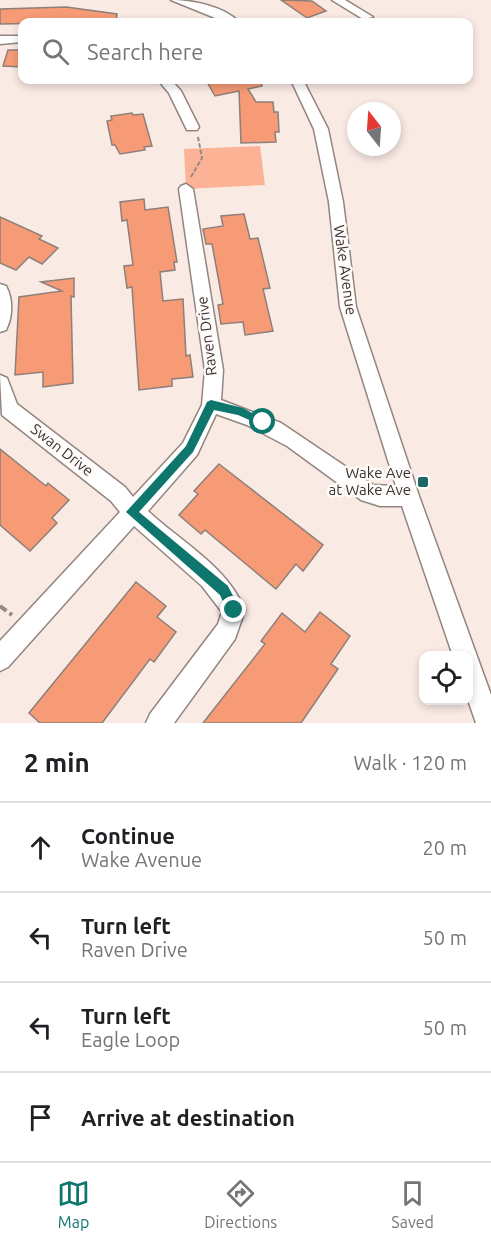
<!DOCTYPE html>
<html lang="en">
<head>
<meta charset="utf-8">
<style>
  body { margin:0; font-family:Ubuntu,sans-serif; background:#f6f6f6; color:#202124 }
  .controls { position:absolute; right:18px; bottom:18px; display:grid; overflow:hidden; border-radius:12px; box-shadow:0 3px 9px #0003 }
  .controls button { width:54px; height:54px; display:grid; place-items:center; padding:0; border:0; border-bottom:2px solid #e0e0e0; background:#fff; color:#202124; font:30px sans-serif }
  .compass { position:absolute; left:347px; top:102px; width:54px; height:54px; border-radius:50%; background:#fff; box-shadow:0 3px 9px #0003; rotate:343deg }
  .stop { position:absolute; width:18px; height:18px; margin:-14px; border:4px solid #0f766e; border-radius:50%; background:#fff }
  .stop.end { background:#0f766e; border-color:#fff; box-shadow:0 2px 6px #0008 }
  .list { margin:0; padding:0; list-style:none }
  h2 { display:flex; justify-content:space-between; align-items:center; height:78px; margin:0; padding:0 24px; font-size:26px }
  h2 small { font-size:20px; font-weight:400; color:#757577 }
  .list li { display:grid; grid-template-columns:39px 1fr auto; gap:18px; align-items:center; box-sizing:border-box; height:90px; padding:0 24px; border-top:2px solid #e0e0e0 }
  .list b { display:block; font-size:22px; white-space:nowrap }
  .list p { margin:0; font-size:20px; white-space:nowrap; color:#757577 }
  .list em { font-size:20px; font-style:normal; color:#757577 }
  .icon { flex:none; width:33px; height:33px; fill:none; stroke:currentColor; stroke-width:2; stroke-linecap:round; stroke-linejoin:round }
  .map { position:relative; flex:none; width:491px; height:723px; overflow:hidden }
  .search { position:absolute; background:#fff; box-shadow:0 3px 9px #0003; left:18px; right:18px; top:18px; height:66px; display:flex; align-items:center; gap:15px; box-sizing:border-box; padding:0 21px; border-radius:12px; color:#757577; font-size:22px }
  .sheet { height:438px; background:#fff }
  nav { display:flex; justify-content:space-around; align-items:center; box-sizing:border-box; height:84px; border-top:2px solid #e0e0e0; background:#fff; font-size:16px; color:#757577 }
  nav a { display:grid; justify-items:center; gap:3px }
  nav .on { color:#0f766e }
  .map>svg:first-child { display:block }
  .green { fill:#fcb295 }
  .building { fill:#f79b77; stroke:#8d7f79; stroke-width:1.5 }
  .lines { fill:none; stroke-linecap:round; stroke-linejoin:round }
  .street-casing { stroke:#93857f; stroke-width:3 }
  .path-far1 { stroke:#958986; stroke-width:2; stroke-dasharray:4.5 2; stroke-linecap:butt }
  .path { stroke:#958986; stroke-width:4; stroke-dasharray:8 4; stroke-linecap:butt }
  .street { fill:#fff; fill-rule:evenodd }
  .route { fill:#0f766e }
  .poi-dot { fill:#1c6866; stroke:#fefbf9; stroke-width:2 }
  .labels { text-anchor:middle; stroke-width:5; stroke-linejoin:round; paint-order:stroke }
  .street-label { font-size:15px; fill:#393230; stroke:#fefbf9 }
  .poi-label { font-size:15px; fill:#393230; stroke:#fefbf9; text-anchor:end }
</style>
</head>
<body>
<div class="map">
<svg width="491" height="723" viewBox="0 0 491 723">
  <rect width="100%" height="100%" fill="#faeae4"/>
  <path class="green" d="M260,146L265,185L186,189L184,149Z"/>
  <g class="building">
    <path d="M281,0L312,1L326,11L307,18Z"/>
    <path d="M66,7L117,14L116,22L0,24V9Z"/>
    <path d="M8,50H22V67L3,66Z"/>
    <path d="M206,80H261L262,86L248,89L256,102H273L274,112H278L279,132H275L276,142L241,143L239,91L215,96Z"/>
    <path d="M132,113L133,115L143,114L152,146L144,147L145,150L120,154L115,145H112L107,121L112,120L111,116Z"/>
    <path d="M144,199L145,210L168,207L177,262H174L175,270L160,272L163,301L183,299L186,356L190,355L193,377L172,379V386L139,390L132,287L127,288L124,266L133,265L127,220L122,221L120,202Z"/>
    <path d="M244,214L250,239L258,238L270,288L263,289L273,331L245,335L243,322L221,324L218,305L223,304L212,244H206L203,229L223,226L221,216Z"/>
    <path d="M0,217L42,236L39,239L58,248L42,264L29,257L16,270L0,263Z"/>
    <path d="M74,278V297L71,296L73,383L43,387V372L15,375L19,297L62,291L41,282Z"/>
    <path d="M0,449L46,486L48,483L69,500L52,518L57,523L30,551L0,525Z"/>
    <path d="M219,464L323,545L303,571L296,564L276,589L205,530L201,534L179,515L198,494L194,491Z"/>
    <path d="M136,582L166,606L157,617L176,632L154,662L150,659L102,723H40L29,713Z"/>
    <path d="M320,612L350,636L331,664L338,669L301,723H203L265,644L261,641L282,613L305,632Z"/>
  </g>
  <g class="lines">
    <g class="street-casing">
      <g id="street">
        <path d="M171,0C192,0 223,6 239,22H225Z"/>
        <path d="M332,0H345L373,17L363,19Z"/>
        <path d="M0,36H22V42L0,44Z"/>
        <path d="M158,80H171L181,91L199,127L197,130H187L169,93Z"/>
        <path d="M291,80H303L328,129L343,202L356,307L419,496L491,695V723H476L468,700V656H453L402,506H380L361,500L287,446L247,425L216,414L197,455L148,511C181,542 227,566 245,610L235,639L174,723H146L150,714L218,624L222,612L202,586L134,526L8,667L0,671V641L120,512L111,501L2,415L0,375L7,378L17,404L125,487L133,497L183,443L202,405L205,370L179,189L181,186L186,184L193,189L223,370L221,400L281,423L373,485L396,486L340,307L329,202L314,129Z"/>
        <path d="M0,284L6,286C13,299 13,316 6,330L0,332Z"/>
      </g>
    </g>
    <path class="path-far1" d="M191,177L202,158L198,137"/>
    <path class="path" d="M0,606L12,615"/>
    <use href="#street" class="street"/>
  </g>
  <path class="route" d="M211,400L243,408L268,422L263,426L238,415L214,410L193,452L139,512L228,586L240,610L234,617L229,615L220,595L126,512L186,446L207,402Z"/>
  <rect class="poi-dot" x="417" y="476" width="12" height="12" rx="3"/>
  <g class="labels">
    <g class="street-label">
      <text transform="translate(345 270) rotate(82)" y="5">Wake Avenue</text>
      <text transform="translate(207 336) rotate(-97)" y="5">Raven Drive</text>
      <text transform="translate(62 450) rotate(38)" y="5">Swan Drive</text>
    </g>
    <g class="poi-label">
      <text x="411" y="478">Wake Ave<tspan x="411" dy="17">at Wake Ave</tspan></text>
    </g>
  </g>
</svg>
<div class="controls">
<button><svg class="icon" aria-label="locate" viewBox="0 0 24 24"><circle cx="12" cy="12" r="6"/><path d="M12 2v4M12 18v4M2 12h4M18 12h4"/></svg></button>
</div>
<svg class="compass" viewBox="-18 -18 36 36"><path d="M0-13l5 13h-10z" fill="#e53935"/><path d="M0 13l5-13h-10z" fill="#757577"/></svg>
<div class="stop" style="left:263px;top:422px"></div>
<div class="stop end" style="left:234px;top:610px"></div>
<div class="search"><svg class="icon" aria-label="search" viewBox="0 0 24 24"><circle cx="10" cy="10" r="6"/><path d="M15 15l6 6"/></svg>Search here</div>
</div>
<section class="sheet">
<h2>2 min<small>Walk · 120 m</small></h2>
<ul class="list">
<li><svg class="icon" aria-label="ahead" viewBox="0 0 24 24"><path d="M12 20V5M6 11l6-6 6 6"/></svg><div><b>Continue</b><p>Wake Avenue</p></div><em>20 m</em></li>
<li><svg class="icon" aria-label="left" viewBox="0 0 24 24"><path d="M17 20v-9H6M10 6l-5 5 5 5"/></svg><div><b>Turn left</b><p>Raven Drive</p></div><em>50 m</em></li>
<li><svg class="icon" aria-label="left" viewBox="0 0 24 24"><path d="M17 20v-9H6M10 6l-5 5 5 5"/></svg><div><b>Turn left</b><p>Eagle Loop</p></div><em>50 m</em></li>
<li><svg class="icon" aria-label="arrive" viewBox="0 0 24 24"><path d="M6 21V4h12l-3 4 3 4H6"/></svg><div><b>Arrive at destination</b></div></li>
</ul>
</section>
<nav>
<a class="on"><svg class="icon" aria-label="map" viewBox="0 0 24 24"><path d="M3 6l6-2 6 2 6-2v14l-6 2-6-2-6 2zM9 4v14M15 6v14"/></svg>Map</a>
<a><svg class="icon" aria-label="directions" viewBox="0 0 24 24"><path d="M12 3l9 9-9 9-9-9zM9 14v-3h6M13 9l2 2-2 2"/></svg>Directions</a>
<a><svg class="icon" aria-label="saved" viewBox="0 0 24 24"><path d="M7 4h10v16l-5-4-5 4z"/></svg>Saved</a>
</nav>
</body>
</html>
